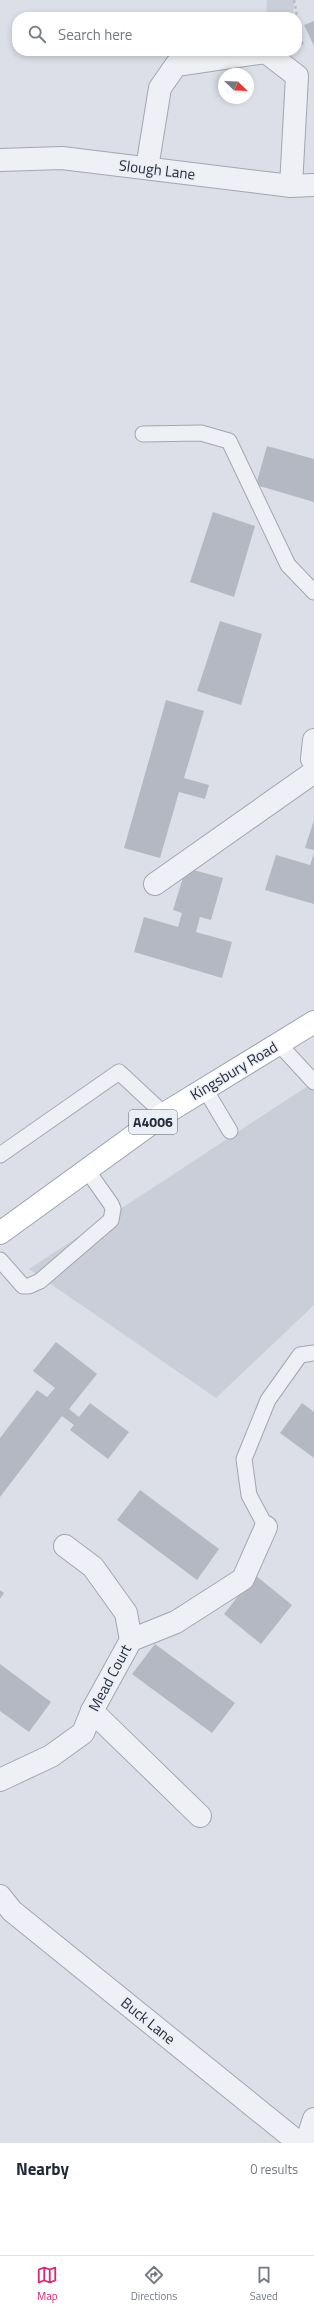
<!DOCTYPE html>
<html lang="en">
<head>
<meta charset="utf-8">
<style>
  body { margin:0; font-family:"Titillium Web",sans-serif; background:#f2f2f3; color:#1f2937 }
  .compass { position:absolute; left:218px; top:68px; width:36px; height:36px; border-radius:50%; background:#fff; box-shadow:0 2px 6px #0003; rotate:113deg }
  .list { margin:0; padding:0; list-style:none }
  h2 { display:flex; justify-content:space-between; align-items:center; height:52px; margin:0; padding:0 16px; font-size:17px }
  h2 small { font-size:13px; font-weight:400; color:#747a83 }
  .icon { flex:none; width:22px; height:22px; fill:none; stroke:currentColor; stroke-width:2; stroke-linecap:round; stroke-linejoin:round }
  .map { position:relative; flex:none; width:314px; height:2143px; overflow:hidden }
  .search { position:absolute; background:#fff; box-shadow:0 2px 6px #0003; left:12px; right:12px; top:12px; height:44px; display:flex; align-items:center; gap:10px; box-sizing:border-box; padding:0 14px; border-radius:16px; color:#747a83; font-size:15px }
  .sheet { height:112px; background:#fff }
  nav { display:flex; justify-content:space-around; align-items:center; box-sizing:border-box; height:56px; border-top:1px solid #e0e1e3; background:#fff; font-size:11px; color:#747a83 }
  nav a { display:grid; justify-items:center; gap:2px }
  nav .on { color:#db2777 }
  .map>svg:first-child { display:block }
  .built { fill:#caced9 }
  .building { fill:#b3b8c3 }
  .lines { fill:none; stroke-linecap:round; stroke-linejoin:round }
  .service-casing { stroke:#a2a6b1; stroke-width:17 }
  .minor-casing { stroke:#a2a6b1; stroke-width:24 }
  .primary-casing { stroke:#9ca3b2; stroke-width:24 }
  .path { stroke:#bbbdc5; stroke-width:2.5; stroke-dasharray:3 3; stroke-linecap:butt }
  .service { stroke:#eff0f5; stroke-width:15 }
  .minor { stroke:#eff0f5; stroke-width:22 }
  .primary { stroke:#fff; stroke-width:22 }
  .labels { text-anchor:middle; stroke-width:3; stroke-linejoin:round; paint-order:stroke }
  .shield { fill:#ebeef4; stroke:#616674; stroke-width:1 }
  .shield-label { font-size:14px; font-weight:bold; fill:#262c3d }
  .street-label { font-size:15px; fill:#262c3d; stroke:#ebeef4 }
</style>
</head>
<body>
<div class="map">
<svg width="314" height="2143" viewBox="0 0 314 2143">
  <rect width="100%" height="100%" fill="#dcdfe7"/>
  <g class="built">
    <path d="M267,0H294L293,17H266Z"/>
    <path d="M314,1082V1305L216,1398L29,1269Z"/>
  </g>
  <g class="building">
    <path d="M314,21V46L304,25Z"/>
    <path d="M267,446L314,459V502L256,485Z"/>
    <path d="M213,512L255,526L234,597L190,582Z"/>
    <path d="M220,621L262,634L241,705L197,691Z"/>
    <path d="M166,700L204,711L184,778L209,785L205,799L179,792L160,858L124,848Z"/>
    <path d="M314,820V850L305,848Z"/>
    <path d="M314,853V904L265,890L276,855L310,865Z"/>
    <path d="M186,868L223,878L211,920L200,917L196,932L232,942L222,978L134,952L144,917L178,927L182,913L173,910Z"/>
    <path d="M56,1342L97,1374L69,1409L79,1417L90,1403L129,1432L108,1459L70,1430L74,1425L62,1416L0,1497V1438L37,1390L47,1397L55,1388L33,1371Z"/>
    <path d="M302,1403L314,1412V1458L280,1433Z"/>
    <path d="M140,1490L219,1549L197,1580L117,1520Z"/>
    <path d="M255,1575L292,1605L261,1644L224,1614Z"/>
    <path d="M0,1590L4,1593L0,1599Z"/>
    <path d="M155,1644L235,1703L212,1733L132,1674Z"/>
    <path d="M0,1664L51,1702L29,1732L0,1711Z"/>
  </g>
  <g class="lines">
    <g class="service-casing">
      <g id="service">
        <path d="M143,434L201,433L229,441L288,565L314,592"/>
        <path d="M279,1044L314,1082"/>
        <path d="M205,1089L230,1131"/>
        <path d="M0,1155L119,1072L164,1114"/>
        <path d="M0,1260L23,1286H29L40,1281L111,1220L113,1209L111,1204L87,1170"/>
        <path d="M266,1527L249,1495L244,1459L268,1400L300,1355L314,1353"/>
      </g>
    </g>
    <g class="minor-casing">
      <g id="minor">
        <path d="M0,160L62,158L291,186L314,185"/>
        <path d="M147,168L160,88L176,65L266,52L297,76L291,186"/>
        <path d="M314,740L312,759L314,761"/>
        <path d="M155,884L314,772"/>
        <path d="M65,1546L93,1567L126,1613L131,1640"/>
        <path d="M92,1711L200,1816"/>
        <path d="M0,1780L51,1756L83,1733L92,1711L131,1640L176,1622L243,1579L266,1527"/>
        <path d="M0,1896L12,1911L299,2143"/>
        <path d="M306,2143L314,2119"/>
      </g>
    </g>
    <g class="primary-casing">
      <path id="primary" d="M0,1233L164,1114L314,1022"/>
    </g>
    <path class="path" d="M294,0L303,47"/>
    <use href="#service" class="service"/>
    <use href="#minor" class="minor"/>
    <use href="#primary" class="primary"/>
  </g>
  <g class="labels">
    <rect class="shield" x="129" y="1110" width="48" height="24" rx="3"/>
    <g class="shield-label">
      <text x="153" y="1127">A4006</text>
    </g>
    <g class="street-label">
      <text transform="translate(157 170) rotate(7)" y="5">Slough Lane</text>
      <text transform="translate(234 1071) rotate(-31)" y="5">Kingsbury Road</text>
      <text transform="translate(110 1678) rotate(-62)" y="5">Mead Court</text>
      <text transform="translate(148 2021) rotate(39)" y="5">Buck Lane</text>
    </g>
  </g>
</svg>
<svg class="compass" viewBox="-18 -18 36 36"><path d="M0-13l5 13h-10z" fill="#e53935"/><path d="M0 13l5-13h-10z" fill="#747a83"/></svg>
<div class="search"><svg class="icon" aria-label="search" viewBox="0 0 24 24"><circle cx="10" cy="10" r="6"/><path d="M15 15l6 6"/></svg>Search here</div>
</div>
<section class="sheet">
<h2>Nearby<small>0 results</small></h2>
<ul class="list">
</ul>
</section>
<nav>
<a class="on"><svg class="icon" aria-label="map" viewBox="0 0 24 24"><path d="M3 6l6-2 6 2 6-2v14l-6 2-6-2-6 2zM9 4v14M15 6v14"/></svg>Map</a>
<a><svg class="icon" aria-label="directions" viewBox="0 0 24 24"><path d="M12 3l9 9-9 9-9-9zM9 14v-3h6M13 9l2 2-2 2"/></svg>Directions</a>
<a><svg class="icon" aria-label="saved" viewBox="0 0 24 24"><path d="M7 4h10v16l-5-4-5 4z"/></svg>Saved</a>
</nav>
</body>
</html>
